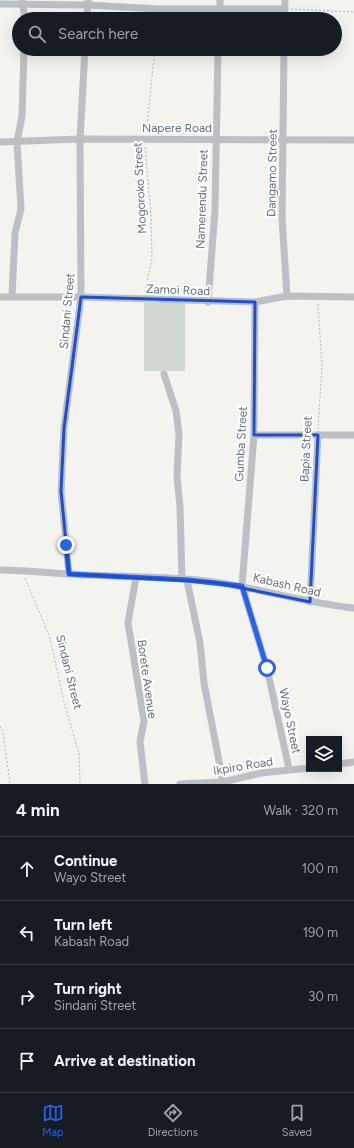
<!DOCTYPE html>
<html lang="en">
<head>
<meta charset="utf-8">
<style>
  body { margin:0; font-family:Figtree,sans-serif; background:#20242c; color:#f1f3f6 }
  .controls { position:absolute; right:12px; bottom:12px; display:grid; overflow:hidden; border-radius:0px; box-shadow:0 4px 16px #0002 }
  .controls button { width:36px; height:36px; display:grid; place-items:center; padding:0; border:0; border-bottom:1px solid #363941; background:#171b24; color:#f1f3f6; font:20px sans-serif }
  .stop { position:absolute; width:12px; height:12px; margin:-9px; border:3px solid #2563eb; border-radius:50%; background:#fff }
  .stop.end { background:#2563eb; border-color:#fff; box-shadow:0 1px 4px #0008 }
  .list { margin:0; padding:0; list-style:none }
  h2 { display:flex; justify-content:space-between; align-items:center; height:52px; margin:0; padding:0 16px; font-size:17px }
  h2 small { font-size:13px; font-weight:400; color:#9ea1a6 }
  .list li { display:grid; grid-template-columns:26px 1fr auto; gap:12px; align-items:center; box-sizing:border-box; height:64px; padding:0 16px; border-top:1px solid #363941 }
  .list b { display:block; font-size:15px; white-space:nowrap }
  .list p { margin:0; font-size:13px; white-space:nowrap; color:#9ea1a6 }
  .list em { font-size:13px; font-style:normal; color:#9ea1a6 }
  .icon { flex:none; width:22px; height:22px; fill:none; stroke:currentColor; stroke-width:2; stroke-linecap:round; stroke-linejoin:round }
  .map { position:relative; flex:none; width:354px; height:784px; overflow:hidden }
  .search { position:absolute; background:#171b24; box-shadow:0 4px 16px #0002; left:12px; right:12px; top:12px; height:44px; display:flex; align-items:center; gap:10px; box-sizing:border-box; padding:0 14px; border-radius:22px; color:#9ea1a6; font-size:15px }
  .sheet { height:308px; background:#171b24 }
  nav { display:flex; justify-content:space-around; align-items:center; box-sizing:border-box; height:56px; border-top:1px solid #363941; background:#171b24; font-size:11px; color:#9ea1a6 }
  nav a { display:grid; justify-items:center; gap:2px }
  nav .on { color:#2563eb }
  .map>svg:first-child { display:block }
  .green { fill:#d2d8cf }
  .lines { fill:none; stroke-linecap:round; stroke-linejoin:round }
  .path { stroke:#b6b8bb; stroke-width:1; stroke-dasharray:2 2; stroke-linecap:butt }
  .minor { stroke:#bcbfc3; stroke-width:7 }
  .route { stroke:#2563eb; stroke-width:5 }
  .marked { fill:none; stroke:#1d4ed8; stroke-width:3; stroke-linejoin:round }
  .labels { text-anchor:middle; stroke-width:4; stroke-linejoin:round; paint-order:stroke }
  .street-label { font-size:12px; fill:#64717e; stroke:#fff }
</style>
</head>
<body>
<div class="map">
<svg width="354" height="784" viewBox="0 0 354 784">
  <rect width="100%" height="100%" fill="#f3f3ef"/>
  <rect class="green" x="144" y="303" width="41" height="68"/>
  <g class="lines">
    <g class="path">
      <path d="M291,9L354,12"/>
      <path d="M146,133L155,49"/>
      <path d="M145,292L152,258L151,216L145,146"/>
      <path d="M318,304L322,366L318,429"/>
      <path d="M25,578L50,638L64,702L79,754L80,784"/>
      <path d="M0,726L3,733L10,784"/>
    </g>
    <g class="minor">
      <path d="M22,0L25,19"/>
      <path d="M0,4L88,5L159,9H285"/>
      <path d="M87,19L88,0"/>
      <path d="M220,19V0"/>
      <path d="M284,19L285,0"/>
      <path d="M284,49L282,218L287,296"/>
      <path d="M0,142L80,139L354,140"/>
      <path d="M12,296L15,233L21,209L17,142L22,116L24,49"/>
      <path d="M0,297H81L255,302L287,296L354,297"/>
      <path d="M208,302L215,210L218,49"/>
      <path d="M255,302L254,435L242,586L267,668L289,769"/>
      <path d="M164,374L176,411L179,434L177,476L180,507L182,579"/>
      <path d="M254,435H354"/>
      <path d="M0,570C28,570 56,574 85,575C127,577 172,576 214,582C262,589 306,603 354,608"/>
      <path d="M69,574L61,491L64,428L81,297L80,139L85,49"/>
      <path d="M136,577L128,623L144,721L140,742L145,784"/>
      <path d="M187,580L200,643L204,683L223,782"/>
      <path d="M310,602L318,435"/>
      <path d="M339,764L354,762"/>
      <path d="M180,784L223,782L261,773L309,768"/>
    </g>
  </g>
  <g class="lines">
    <path class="route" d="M66,545L69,574L187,580L242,586L267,668"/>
  </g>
  <path class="marked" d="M81,297L255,302L254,435H318L310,602L213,582L69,574L61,491L64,428Z"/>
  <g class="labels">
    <g class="street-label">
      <text x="177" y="132">Napere Road</text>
      <text transform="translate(272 173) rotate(-89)" y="4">Dangamo Street</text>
      <text transform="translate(140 188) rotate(-93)" y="4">Mogoroko Street</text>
      <text transform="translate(202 199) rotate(-88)" y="4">Namerendu Street</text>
      <text transform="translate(178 290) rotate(2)" y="4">Zamoi Road</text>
      <text transform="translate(67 311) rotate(-85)" y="4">Sindani Street</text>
      <text transform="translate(241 444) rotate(-87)" y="4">Gumba Street</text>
      <text transform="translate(306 449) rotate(-87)" y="4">Bapia Street</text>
      <text transform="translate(287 585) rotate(13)" y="4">Kabash Road</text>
      <text transform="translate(69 672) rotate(76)" y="4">Sindani Street</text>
      <text transform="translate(147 679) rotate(82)" y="4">Borete Avenue</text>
      <text transform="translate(290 721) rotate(78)" y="4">Wayo Street</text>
      <text transform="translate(243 766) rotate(-9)" y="4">Ikpiro Road</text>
    </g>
  </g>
</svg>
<div class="controls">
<button><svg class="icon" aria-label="layers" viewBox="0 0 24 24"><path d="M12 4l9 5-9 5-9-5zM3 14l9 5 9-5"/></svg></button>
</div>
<div class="stop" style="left:267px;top:668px"></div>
<div class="stop end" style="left:66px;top:545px"></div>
<div class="search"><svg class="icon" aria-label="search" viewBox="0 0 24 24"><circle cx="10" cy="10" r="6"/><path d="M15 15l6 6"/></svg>Search here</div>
</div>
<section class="sheet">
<h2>4 min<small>Walk · 320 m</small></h2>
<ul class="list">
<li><svg class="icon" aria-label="ahead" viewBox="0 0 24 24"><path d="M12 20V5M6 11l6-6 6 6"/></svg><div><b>Continue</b><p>Wayo Street</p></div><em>100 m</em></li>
<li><svg class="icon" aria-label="left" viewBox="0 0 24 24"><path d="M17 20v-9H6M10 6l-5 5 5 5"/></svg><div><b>Turn left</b><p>Kabash Road</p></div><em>190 m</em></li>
<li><svg class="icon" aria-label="right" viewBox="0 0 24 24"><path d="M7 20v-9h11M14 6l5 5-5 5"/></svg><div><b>Turn right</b><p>Sindani Street</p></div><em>30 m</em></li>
<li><svg class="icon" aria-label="arrive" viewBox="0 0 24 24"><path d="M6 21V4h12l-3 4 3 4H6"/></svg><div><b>Arrive at destination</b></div></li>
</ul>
</section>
<nav>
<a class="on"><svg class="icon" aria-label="map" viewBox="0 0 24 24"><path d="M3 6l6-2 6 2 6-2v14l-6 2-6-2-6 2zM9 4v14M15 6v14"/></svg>Map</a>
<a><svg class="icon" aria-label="directions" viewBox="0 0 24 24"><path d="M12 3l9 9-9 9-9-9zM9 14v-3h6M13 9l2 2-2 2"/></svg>Directions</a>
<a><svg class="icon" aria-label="saved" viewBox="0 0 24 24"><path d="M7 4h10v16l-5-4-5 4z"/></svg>Saved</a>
</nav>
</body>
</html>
